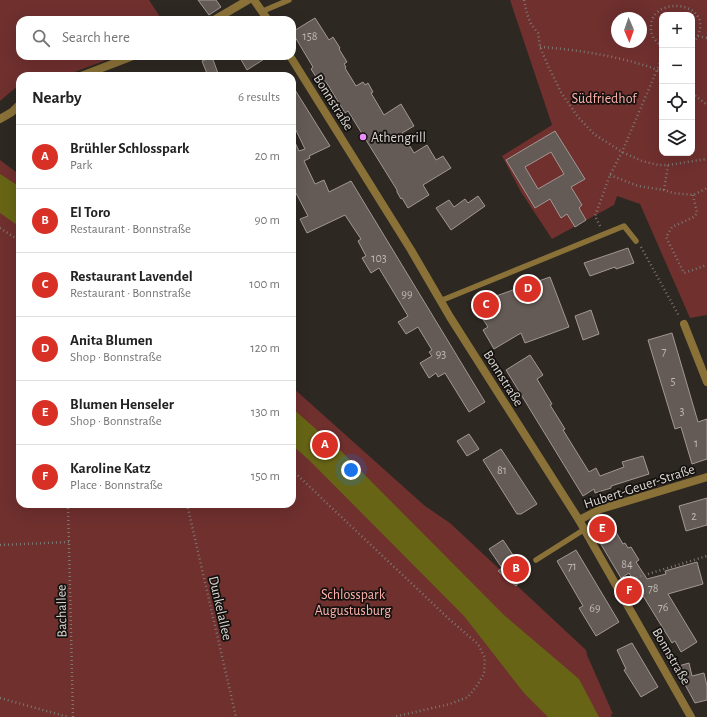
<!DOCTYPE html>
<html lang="en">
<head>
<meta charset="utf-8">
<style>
  body { margin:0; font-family:"Alegreya Sans",sans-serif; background:#f2f2f2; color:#222 }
  .controls { position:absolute; right:12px; top:12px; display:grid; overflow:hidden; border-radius:8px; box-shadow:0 4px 16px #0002 }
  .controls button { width:36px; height:36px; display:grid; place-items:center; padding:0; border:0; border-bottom:1px solid #e0e0e0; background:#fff; color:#222; font:20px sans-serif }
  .compass { position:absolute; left:611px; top:12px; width:36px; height:36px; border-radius:50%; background:#fff; box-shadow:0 4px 16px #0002; rotate:178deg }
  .you { position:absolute; left:351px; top:470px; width:14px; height:14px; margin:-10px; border:3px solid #fff; border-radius:50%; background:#1a73e8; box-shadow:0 0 0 6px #1a73e833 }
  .badge { display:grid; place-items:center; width:26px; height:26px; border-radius:50%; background:#d93025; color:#fff; font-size:13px; font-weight:700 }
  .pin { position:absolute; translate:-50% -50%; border:2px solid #fff; box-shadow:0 1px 4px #0006 }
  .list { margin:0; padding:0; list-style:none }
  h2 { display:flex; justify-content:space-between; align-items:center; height:52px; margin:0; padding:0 16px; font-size:17px }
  h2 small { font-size:13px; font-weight:400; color:#767676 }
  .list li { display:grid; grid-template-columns:26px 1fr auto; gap:12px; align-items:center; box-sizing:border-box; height:64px; padding:0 16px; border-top:1px solid #e0e0e0 }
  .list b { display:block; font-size:15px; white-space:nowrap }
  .list p { margin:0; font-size:13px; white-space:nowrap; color:#767676 }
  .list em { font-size:13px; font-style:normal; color:#767676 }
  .icon { flex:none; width:22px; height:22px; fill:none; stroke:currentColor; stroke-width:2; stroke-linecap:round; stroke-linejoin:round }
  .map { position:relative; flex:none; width:707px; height:717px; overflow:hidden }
  .search { position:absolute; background:#fff; box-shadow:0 4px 16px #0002; left:16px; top:16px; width:280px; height:44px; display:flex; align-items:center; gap:10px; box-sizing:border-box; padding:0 14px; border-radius:12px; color:#767676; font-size:15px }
  .panel { position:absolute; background:#fff; box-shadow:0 4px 16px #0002; left:16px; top:72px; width:280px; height:436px; border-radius:12px }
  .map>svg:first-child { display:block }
  .green { fill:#6f302e; fill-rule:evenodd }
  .water { fill:#676515 }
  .building { fill:#645b56; stroke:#a29793; fill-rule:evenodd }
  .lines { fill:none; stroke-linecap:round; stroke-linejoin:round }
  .path { stroke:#7d7873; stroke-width:2.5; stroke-dasharray:1 3; stroke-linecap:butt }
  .lane { stroke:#897138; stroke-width:5.5 }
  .street { stroke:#897138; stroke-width:8 }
  .poi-dot { fill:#eb8dfc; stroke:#14110f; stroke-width:1.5 }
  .labels { text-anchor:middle; stroke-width:3.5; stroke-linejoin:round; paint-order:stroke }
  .number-label { font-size:12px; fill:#bdb8b4 }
  .park-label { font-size:14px; fill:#feb1ac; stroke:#14110f }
  .street-label { font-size:14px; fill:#dbd7d3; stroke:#14110f }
  .poi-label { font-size:14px; fill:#dbd7d3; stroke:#14110f; text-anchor:start }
</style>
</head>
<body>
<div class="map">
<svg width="707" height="717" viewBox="0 0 707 717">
  <rect width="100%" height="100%" fill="#2e2822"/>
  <g class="green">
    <path d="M0,0H149L162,20H20V56H117L64,76H48L46,72L36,76H20V84L0,101Z"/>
    <path d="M510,0H707V315L690,318L640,204L617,196L614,205L552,239L521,192L502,156L552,125ZM662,15H692V153H662ZM617,18H641V42H617Z"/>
    <path d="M0,160L20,175V504H292V387L425,506L450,523L586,650L587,655L613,714H611L612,717H0Z"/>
  </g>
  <g class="water">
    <path d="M0,174L20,187V227L0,213Z"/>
    <path d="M292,408L341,451L504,615L579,679L599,717H548L524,693L464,616L310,461L292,445Z"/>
  </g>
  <g class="building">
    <path d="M198,0H216L221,7L209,15Z"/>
    <path d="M315,18L329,40L333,37L340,48L339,49L347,62L344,64L346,67L345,68L356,86L363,82L365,85L368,83L373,92L371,93L384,115L401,104L414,126L402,133L414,153L427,145L436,160L443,156L451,168L423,185L429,195L408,208L402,198L401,199L397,192V190L348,111L345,113L326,82L321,85L311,69L313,67L292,32Z"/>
    <path d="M239,56H269L247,70Z"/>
    <path d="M212,57L219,76H208L202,61Z"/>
    <path d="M292,85L330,146L309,156L310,158L304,161L315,184L324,180L329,192L351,181L485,402L469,412L445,373L438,377L436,373L429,378L420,363L432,356L429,352L432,350L418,327L406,334L398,322L408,316L379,268L371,273L362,258L366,256L358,241L361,239L345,215L307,233L300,219L308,216L296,193L292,195V136L299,151L305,149L292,122Z"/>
    <path d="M555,131L585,179L571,187L582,205L579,208L586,220L575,227L567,214L561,218L550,199L535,208L506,160ZM551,152L564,174L538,189L525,167Z"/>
    <path d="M478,196L485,206L451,230L436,208L449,200L454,207L465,199L468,203Z"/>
    <path d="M628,248L634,263L616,269L615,267L590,276L584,263Z"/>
    <path d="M550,277L569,327L525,343L521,333L494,349L483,330L488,327L477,310L480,308L478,305L496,295V296Z"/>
    <path d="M591,310L599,334L583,340L575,316Z"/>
    <path d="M672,333L698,422L707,419V459L692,464L681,427L675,429L648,340Z"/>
    <path d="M530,355L543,375L537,379L552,404L550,405L565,429L563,430L589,472L596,468L600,476L624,467L622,462L643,456L649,474L611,486V488L595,493L594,489L583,496L506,370Z"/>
    <path d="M469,434L479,449L467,456L457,441Z"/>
    <path d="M501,449L537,504L521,514H517L483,460Z"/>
    <path d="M707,498V525L686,531L679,506Z"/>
    <path d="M613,527L623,544L625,543L628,548L631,547L639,560L636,562L647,579L666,574L665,571L697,562L703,584L668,594L697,642L681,652L675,641L672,643L629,573L621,578L596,536Z"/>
    <path d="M503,540L515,558L513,559L520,565L526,574L516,586L498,571L502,568L489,549Z"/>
    <path d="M576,550L619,622L596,636L579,608L583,606L557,561Z"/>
    <path d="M632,643L658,687L641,697L624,670L626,669L617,650Z"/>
    <path d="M689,663L692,676L704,673L707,686V700L695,703L682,679H678L675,667Z"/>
  </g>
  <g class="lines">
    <g class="path">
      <path d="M524,0L527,14L531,24L538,33L540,47L549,68L562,94L578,117L594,134L622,152L642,161L658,165H668L664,190L673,193L693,195L707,188"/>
      <path d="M698,36L707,38"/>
      <path d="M662,46C655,42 650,34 651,26C652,0 696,0 700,22C701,30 698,38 692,44"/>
      <path d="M540,47C571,49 603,54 633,62C643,65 653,67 662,73"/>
      <path d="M692,93L707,105"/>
      <path d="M668,165L707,159"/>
      <path d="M610,175L638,186L664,190"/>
      <path d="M693,195L697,213L694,217L672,227L666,237L684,273L707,265"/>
      <path d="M600,226L595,216L610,175L622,152L662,58"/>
      <path d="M0,228L20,241"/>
      <path d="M641,247L679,316"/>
      <path d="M292,470L449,619L478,644L485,658L484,674L476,687L468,697L450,704L393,717"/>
      <path d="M68,504L73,717"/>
      <path d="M187,504L236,717"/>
      <path d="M0,545L69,542"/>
      <path d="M625,581L707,556"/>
      <path d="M0,698L68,717"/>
    </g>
    <g class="lane">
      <path d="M263,11L289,0"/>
      <path d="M440,301L624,226L636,241"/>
      <path d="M536,560L585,529"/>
    </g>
    <g class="street">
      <path d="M254,0L268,20"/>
      <path d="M214,20L248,0"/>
      <path d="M290,56L411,250L450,317L579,520L691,717"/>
      <path d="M81,76L133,56"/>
      <path d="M0,119L12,112L20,104"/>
      <path d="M684,324L707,382"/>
      <path d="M579,520L601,509L707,477"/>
    </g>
  </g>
  <circle class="poi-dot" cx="363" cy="137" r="4"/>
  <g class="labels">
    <g class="number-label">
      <text x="310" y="40">158</text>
      <text x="379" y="262">103</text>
      <text x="407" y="298">99</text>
      <text x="664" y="355">7</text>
      <text x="441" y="358">93</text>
      <text x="673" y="385">5</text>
      <text x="682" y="415">3</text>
      <text x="696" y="447">1</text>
      <text x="502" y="474">81</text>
      <text x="694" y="520">2</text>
      <text x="627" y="568">84</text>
      <text x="572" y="570">71</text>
      <text x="653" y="592">78</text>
      <text x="663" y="611">76</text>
      <text x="595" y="612">69</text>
    </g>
    <g class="park-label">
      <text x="604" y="103">Südfriedhof</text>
      <text x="353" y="599">Schlosspark<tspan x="353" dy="16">Augustusburg</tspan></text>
    </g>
    <g class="street-label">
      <text transform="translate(334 102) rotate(58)" y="5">Bonnstraße</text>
      <text transform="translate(504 378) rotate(58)" y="5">Bonnstraße</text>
      <text transform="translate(639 486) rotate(-18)" y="5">Hubert-Geuer-Straße</text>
      <text transform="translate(221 608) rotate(77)" y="5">Dunkelallee</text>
      <text transform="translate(61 611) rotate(-91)" y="5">Bachallee</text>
      <text transform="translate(672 656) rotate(60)" y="5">Bonnstraße</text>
    </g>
    <g class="poi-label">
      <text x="371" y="142">Athengrill</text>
    </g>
  </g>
</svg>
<div class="controls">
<button>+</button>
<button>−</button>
<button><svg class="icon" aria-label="locate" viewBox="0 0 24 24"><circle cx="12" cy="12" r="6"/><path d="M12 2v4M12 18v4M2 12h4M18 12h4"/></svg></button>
<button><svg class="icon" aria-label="layers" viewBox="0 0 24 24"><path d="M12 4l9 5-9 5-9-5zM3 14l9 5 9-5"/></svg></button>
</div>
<svg class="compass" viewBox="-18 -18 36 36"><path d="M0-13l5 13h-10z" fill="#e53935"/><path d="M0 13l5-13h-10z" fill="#767676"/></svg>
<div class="you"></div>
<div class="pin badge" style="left:325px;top:445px">A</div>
<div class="pin badge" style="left:516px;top:569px">B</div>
<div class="pin badge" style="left:486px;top:305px">C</div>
<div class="pin badge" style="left:528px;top:289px">D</div>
<div class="pin badge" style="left:602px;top:529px">E</div>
<div class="pin badge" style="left:629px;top:591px">F</div>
<div class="search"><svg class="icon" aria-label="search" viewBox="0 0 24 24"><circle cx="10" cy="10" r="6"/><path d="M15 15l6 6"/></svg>Search here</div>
<section class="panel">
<h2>Nearby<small>6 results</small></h2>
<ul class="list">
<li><span class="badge">A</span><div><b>Brühler Schlosspark</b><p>Park</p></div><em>20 m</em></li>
<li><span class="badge">B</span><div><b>El Toro</b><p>Restaurant · Bonnstraße</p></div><em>90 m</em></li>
<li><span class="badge">C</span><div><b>Restaurant Lavendel</b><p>Restaurant · Bonnstraße</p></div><em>100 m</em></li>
<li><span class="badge">D</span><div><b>Anita Blumen</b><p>Shop · Bonnstraße</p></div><em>120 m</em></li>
<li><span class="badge">E</span><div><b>Blumen Henseler</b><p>Shop · Bonnstraße</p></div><em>130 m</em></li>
<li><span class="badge">F</span><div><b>Karoline Katz</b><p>Place · Bonnstraße</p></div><em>150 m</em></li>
</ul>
</section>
</div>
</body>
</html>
